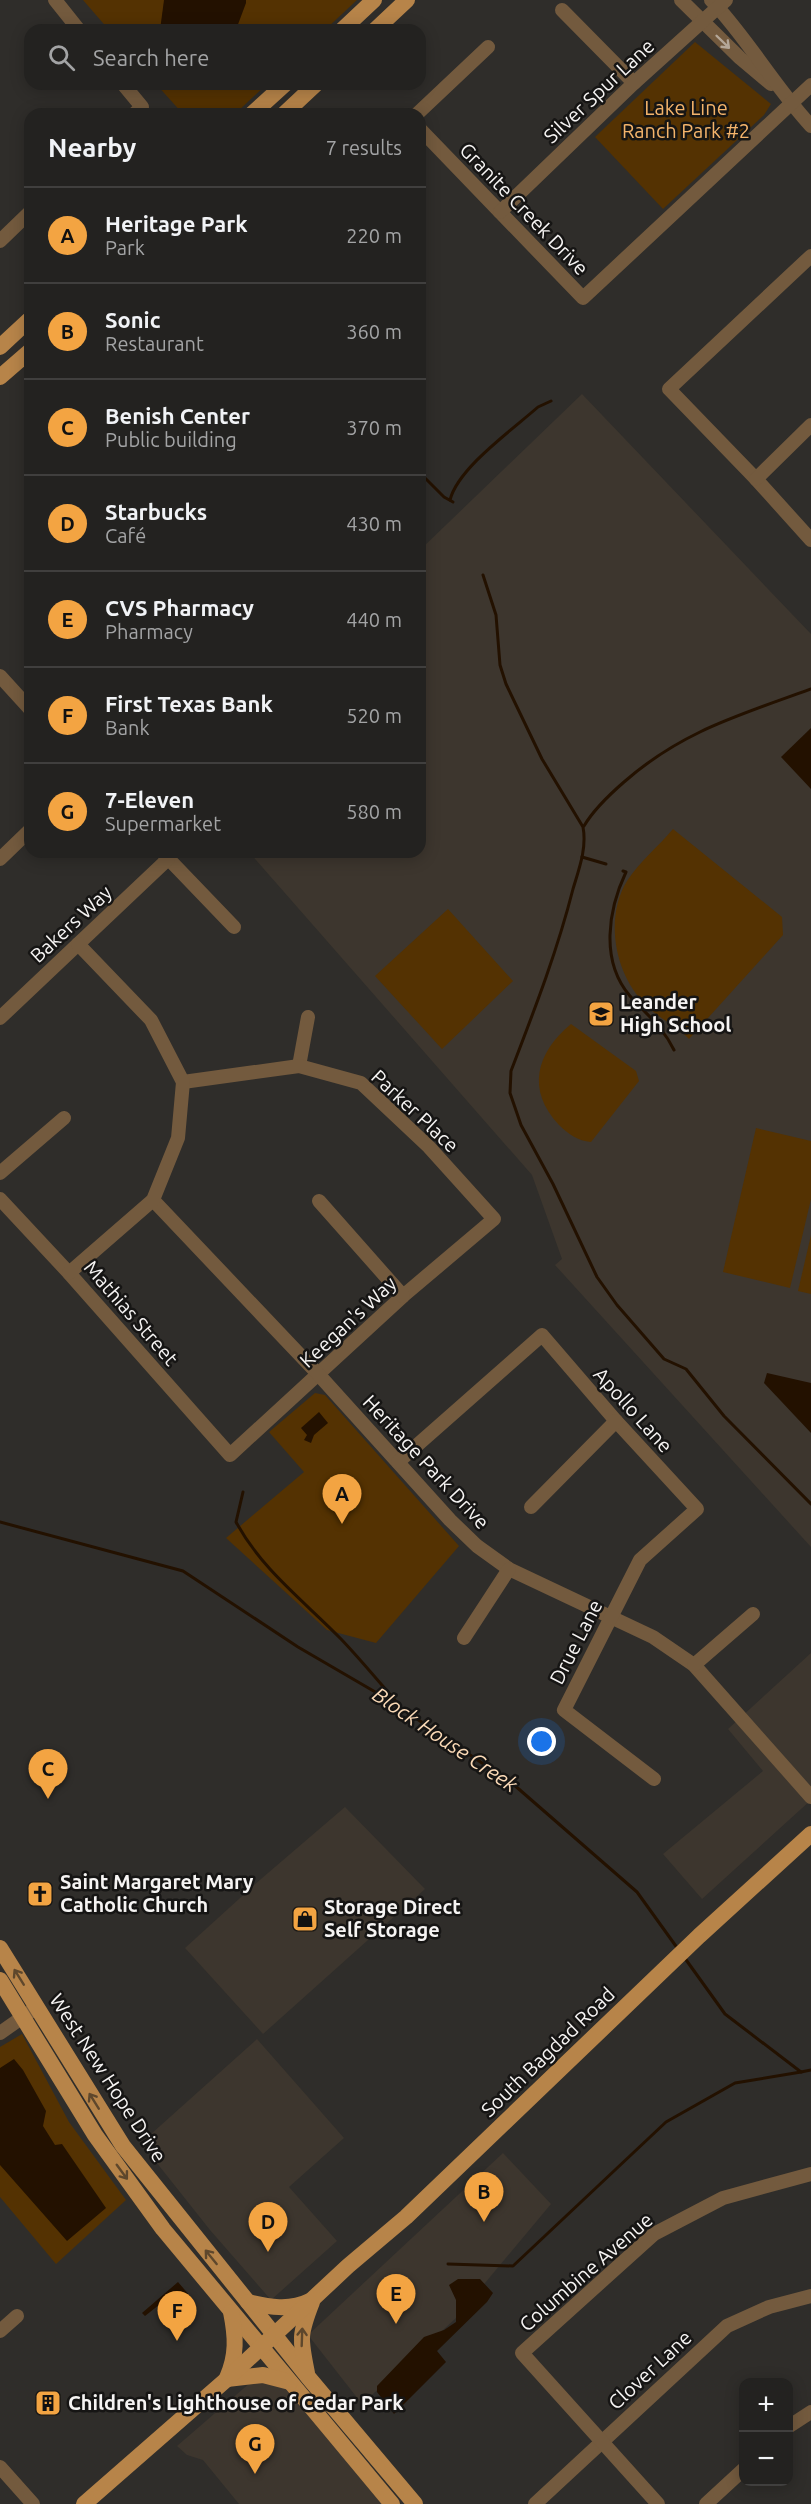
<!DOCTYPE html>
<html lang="en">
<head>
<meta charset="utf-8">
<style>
  body { margin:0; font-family:Ubuntu,sans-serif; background:#2f2f2d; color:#f1f3f6 }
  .controls { position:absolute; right:18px; bottom:18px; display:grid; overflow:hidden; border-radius:12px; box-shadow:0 3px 15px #0003 }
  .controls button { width:54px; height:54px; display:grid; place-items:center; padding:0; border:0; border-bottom:2px solid #403f3e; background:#232220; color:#f1f3f6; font:30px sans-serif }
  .you { position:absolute; left:542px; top:1742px; width:21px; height:21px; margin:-15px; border:4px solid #fff; border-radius:50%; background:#1a73e8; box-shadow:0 0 0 9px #1a73e833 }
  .badge { display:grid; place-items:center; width:39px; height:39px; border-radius:50%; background:#f3a442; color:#111; font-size:20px; font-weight:700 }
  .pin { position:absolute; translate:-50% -50px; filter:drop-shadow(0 2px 3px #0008) }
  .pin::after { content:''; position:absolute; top:32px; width:21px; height:18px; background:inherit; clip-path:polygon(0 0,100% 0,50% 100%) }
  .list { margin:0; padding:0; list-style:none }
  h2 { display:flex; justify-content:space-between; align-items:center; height:78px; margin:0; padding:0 24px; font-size:26px }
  h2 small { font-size:20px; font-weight:400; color:#a3a4a5 }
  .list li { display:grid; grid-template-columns:39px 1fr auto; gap:18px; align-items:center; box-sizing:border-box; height:96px; padding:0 24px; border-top:2px solid #403f3e }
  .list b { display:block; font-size:22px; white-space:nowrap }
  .list p { margin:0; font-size:20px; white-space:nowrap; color:#a3a4a5 }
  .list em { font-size:20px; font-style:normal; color:#a3a4a5 }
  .icon { flex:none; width:33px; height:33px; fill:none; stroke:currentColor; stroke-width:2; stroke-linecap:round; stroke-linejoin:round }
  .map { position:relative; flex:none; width:811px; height:2504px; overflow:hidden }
  .search { position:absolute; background:#232220; box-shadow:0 3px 15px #0003; left:24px; top:24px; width:402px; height:66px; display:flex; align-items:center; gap:15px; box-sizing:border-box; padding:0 21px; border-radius:18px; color:#a3a4a5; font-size:22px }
  .panel { position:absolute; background:#232220; box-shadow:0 3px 15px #0003; left:24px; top:108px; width:402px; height:750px; border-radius:18px }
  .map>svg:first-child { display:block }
  .built { fill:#3d362e }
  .green { fill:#543202 }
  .water { fill:#231100 }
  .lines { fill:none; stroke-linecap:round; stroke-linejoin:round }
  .stream { stroke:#231100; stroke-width:3 }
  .minor { stroke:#735a3e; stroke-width:14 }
  .major { stroke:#b78449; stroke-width:16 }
  .oneway { stroke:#b4a798 }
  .oneway2 { stroke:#5e472c }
  .labels { text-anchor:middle; stroke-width:5; stroke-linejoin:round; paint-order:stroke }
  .street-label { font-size:20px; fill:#f6f4f3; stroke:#161514 }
  .park-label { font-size:20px; fill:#f4b46b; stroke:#161514 }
  .poi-label { font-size:20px; font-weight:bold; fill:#f6f4f3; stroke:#161514; text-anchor:start }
  .water-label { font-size:21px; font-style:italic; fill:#fad9b6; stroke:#161514 }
</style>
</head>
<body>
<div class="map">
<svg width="811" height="2504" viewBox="0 0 811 2504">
  <rect width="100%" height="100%" fill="#2f2d2a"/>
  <g class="built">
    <path d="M582,394L811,634V1547L555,1265L562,1259L532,1175L249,852H420V550Z"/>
    <path d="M811,1653V1800L702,1899L663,1854L763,1771L728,1729Z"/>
    <path d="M345,1807L425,1889L263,2034L185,1948L261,1879Z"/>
    <path d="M257,2039L344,2138L289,2187L337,2241L271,2300L210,2230L141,2143Z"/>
    <path d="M503,2153L551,2204L455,2319L362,2404L308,2335Z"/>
    <path d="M266,2380L285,2388L382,2504H239L203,2460L187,2455L177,2446L251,2382Z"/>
  </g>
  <g class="green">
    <path d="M83,0H357L325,30H109Z"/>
    <path d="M695,42L771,104L764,115L663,209L595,137Z"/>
    <path d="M156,84H267L235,114H183Z"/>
    <path d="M673,829L782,917L783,935L689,1039C676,1025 659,1019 646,1005C615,975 604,919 627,881C640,861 658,847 673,829Z"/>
    <path d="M448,909L513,981L442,1049L375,976Z"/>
    <path d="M571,1024L636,1071L639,1081L591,1142C578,1141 568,1134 559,1125C526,1090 536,1053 571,1024Z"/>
    <path d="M756,1128L811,1141V1199L790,1288L723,1272Z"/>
    <path d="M811,1235V1294L798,1291Z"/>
    <path d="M315,1393L325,1395L459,1546L376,1643L327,1630L226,1538L304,1472L269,1432Z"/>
    <path d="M22,2034L69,2122L126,2200L56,2264L0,2197V2047Z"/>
  </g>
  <g class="water">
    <path d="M164,0H246V3L237,27L233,30H160Z"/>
    <path d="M811,728V789L781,757Z"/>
    <path d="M767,1373L811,1383V1433L764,1383Z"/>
    <path d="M319,1412L328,1423L314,1435L311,1443L304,1440L307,1435L301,1428Z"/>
    <path d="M14,2059L23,2070L46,2111L43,2126L55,2145L62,2144L106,2208L67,2241L0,2165V2068Z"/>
    <path d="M458,2279H480L493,2293L487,2302L437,2351L446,2362L394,2414L377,2392V2386L424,2337L444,2330L456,2322V2300L449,2285Z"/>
    <path d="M178,2282L190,2296L169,2297L145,2316L142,2313Z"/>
  </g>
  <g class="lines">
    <g class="stream">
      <path d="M420,473L444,497L453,502"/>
      <path d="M450,500C458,468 512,430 538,407L551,401"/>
      <path d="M483,575L496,615L500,665L506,684L542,759L583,827C587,848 579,869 573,889C557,952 534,1011 511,1071L510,1093L521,1125L553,1184L597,1277L617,1305L664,1359L686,1369L724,1416L811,1504"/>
      <path d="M584,826C594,809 609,795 624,782C682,731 740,715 811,689"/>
      <path d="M582,857L606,864"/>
      <path d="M623,871L626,872C608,910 600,961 630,996C646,1014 663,1027 674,1050"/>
      <path d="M243,1492L236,1522C262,1570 304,1601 341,1639C361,1660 380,1683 399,1705"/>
      <path d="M0,1522L183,1571L298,1647L389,1700L513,1784L637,1892L678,1949"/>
      <path d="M684,1957L725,2014L801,2072L811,2070"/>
      <path d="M448,2264L513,2266L666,2122L735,2083L801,2072"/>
    </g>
    <g class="minor">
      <path d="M55,0L79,30"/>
      <path d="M681,0L740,58L771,84"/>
      <path d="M711,0C748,39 774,86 811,126"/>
      <path d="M562,10L634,83"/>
      <path d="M123,84L142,107L134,114"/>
      <path d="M417,114L488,47"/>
      <path d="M420,129L583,298L811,85"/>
      <path d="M500,212L634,83L726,0"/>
      <path d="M0,241L30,212"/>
      <path d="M811,256L669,389L756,479L811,540"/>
      <path d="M756,479L811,425"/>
      <path d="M0,676L30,709"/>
      <path d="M162,852L234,927"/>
      <path d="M0,859L30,830"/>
      <path d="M0,1018L168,859"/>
      <path d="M299,1066L308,1017"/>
      <path d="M0,1173L64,1118"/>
      <path d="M0,1199L69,1273L230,1455L403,1296L494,1219L429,1147L361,1083L299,1066L183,1082"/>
      <path d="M153,1200L319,1375L450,1520L477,1546L509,1569L653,1637L694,1665L811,1797"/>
      <path d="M319,1201L403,1296"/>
      <path d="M69,1273L153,1200L178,1138L183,1082L151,1020L78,944"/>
      <path d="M398,1462L542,1335L616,1421L697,1509L640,1560L564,1710L654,1779"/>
      <path d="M531,1507L616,1421"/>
      <path d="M464,1638L509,1569"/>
      <path d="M694,1665L753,1614"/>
      <path d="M0,2033L37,2007"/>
      <path d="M0,2331L17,2316"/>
      <path d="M788,2427L811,2412"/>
      <path d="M0,2467L33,2504"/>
      <path d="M535,2504L727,2326L769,2307L811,2296"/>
      <path d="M658,2504L522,2353L654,2234L723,2198L811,2174"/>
      <path d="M706,2504L744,2469"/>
    </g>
    <g class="major">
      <path d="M342,30L374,0"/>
      <path d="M375,30L407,0"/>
      <path d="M252,114L285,84"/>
      <path d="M284,114L316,84"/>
      <path d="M0,347L30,319"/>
      <path d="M0,377L30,351"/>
      <path d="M0,1948L123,2146L308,2377L415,2504"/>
      <path d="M0,1980L95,2135L163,2229L392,2504"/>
      <path d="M248,2302C268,2307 290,2311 310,2301"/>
      <path d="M307,2373C300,2339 299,2335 312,2302"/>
      <path d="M227,2378C237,2355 236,2337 231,2312"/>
      <path d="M227,2379L263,2375L290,2382"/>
      <path d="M84,2504L227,2379L348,2266L406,2217L699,1936L811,1834"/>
    </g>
  </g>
  <defs><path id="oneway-shaft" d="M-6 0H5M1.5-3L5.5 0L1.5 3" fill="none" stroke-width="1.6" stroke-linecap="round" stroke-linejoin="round" transform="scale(1.5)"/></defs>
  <use class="oneway" href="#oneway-shaft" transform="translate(723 42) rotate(44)"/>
  <g class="oneway2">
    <use href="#oneway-shaft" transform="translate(19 1977) rotate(-122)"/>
    <use href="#oneway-shaft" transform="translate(94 2101) rotate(-122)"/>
    <use href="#oneway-shaft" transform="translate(122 2172) rotate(54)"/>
    <use href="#oneway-shaft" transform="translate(211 2257) rotate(-129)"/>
    <use href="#oneway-shaft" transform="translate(302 2337) rotate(-88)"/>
  </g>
  <defs>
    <g id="school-square" transform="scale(1.35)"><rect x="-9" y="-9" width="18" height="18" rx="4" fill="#f3a442" stroke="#161514"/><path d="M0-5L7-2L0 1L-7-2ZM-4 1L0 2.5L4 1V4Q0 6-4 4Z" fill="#111"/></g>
    <g id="church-square" transform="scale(1.35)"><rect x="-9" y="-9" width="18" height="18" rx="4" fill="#f3a442" stroke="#161514"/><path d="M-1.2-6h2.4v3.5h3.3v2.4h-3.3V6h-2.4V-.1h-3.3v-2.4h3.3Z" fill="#111"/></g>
    <g id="shop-square" transform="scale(1.35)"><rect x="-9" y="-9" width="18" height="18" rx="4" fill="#f3a442" stroke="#161514"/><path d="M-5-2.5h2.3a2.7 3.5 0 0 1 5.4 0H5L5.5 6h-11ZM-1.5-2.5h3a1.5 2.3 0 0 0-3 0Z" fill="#111"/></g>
    <g id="building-square" transform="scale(1.35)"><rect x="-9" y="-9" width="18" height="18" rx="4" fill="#f3a442" stroke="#161514"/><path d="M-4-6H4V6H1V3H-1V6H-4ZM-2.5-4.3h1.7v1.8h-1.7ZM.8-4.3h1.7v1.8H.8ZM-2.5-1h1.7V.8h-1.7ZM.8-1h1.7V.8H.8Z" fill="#111"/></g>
  </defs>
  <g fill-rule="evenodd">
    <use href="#school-square" x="601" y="1014"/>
    <use href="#church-square" x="40" y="1894"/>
    <use href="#shop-square" x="305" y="1919"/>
    <use href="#building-square" x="48" y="2403"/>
  </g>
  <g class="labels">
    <g class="street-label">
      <text transform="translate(599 91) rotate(-43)" y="7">Silver Spur Lane</text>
      <text transform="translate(524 209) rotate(46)" y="7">Granite Creek Drive</text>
      <text transform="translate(71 924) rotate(-43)" y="7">Bakers Way</text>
      <text transform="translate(415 1111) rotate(43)" y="7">Parker Place</text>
      <text transform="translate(131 1313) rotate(49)" y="7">Mathias Street</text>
      <text transform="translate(348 1322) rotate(-43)" y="7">Keegan's Way</text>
      <text transform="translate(633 1410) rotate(48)" y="7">Apollo Lane</text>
      <text transform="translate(426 1462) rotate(47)" y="7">Heritage Park Drive</text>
      <text transform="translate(576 1642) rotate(-63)" y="7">Drue Lane</text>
      <text transform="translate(548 2052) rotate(-44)" y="7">South Bagdad Road</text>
      <text transform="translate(108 2078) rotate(57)" y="7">West New Hope Drive</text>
      <text transform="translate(586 2272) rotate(-41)" y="7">Columbine Avenue</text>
      <text transform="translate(650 2370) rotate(-43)" y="7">Clover Lane</text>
    </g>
    <g class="park-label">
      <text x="686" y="115">Lake Line<tspan x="686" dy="23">Ranch Park #2</tspan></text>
    </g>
    <g class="poi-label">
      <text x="620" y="1009">Leander<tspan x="620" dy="23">High School</tspan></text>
      <text x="60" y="1889">Saint Margaret Mary<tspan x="60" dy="23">Catholic Church</tspan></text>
      <text x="324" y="1914">Storage Direct<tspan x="324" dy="23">Self Storage</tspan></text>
      <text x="68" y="2410">Children's Lighthouse of Cedar Park</text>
    </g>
    <g class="water-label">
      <text transform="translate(445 1740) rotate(34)" y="7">Block House Creek</text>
    </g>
  </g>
</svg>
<div class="controls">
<button>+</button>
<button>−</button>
</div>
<div class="you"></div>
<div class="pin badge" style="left:342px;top:1524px">A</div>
<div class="pin badge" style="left:484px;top:2222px">B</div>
<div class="pin badge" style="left:48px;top:1799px">C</div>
<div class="pin badge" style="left:268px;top:2252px">D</div>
<div class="pin badge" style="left:396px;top:2324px">E</div>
<div class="pin badge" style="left:177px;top:2341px">F</div>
<div class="pin badge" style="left:255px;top:2474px">G</div>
<div class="search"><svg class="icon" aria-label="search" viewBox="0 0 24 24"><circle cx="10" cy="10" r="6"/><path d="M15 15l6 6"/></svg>Search here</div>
<section class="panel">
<h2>Nearby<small>7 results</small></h2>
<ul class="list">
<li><span class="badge">A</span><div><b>Heritage Park</b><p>Park</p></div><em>220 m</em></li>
<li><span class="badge">B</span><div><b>Sonic</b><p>Restaurant</p></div><em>360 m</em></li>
<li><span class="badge">C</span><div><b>Benish Center</b><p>Public building</p></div><em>370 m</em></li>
<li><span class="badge">D</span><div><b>Starbucks</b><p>Café</p></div><em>430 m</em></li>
<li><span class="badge">E</span><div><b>CVS Pharmacy</b><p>Pharmacy</p></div><em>440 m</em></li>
<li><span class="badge">F</span><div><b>First Texas Bank</b><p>Bank</p></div><em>520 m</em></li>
<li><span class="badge">G</span><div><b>7-Eleven</b><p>Supermarket</p></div><em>580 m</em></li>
</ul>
</section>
</div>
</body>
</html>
